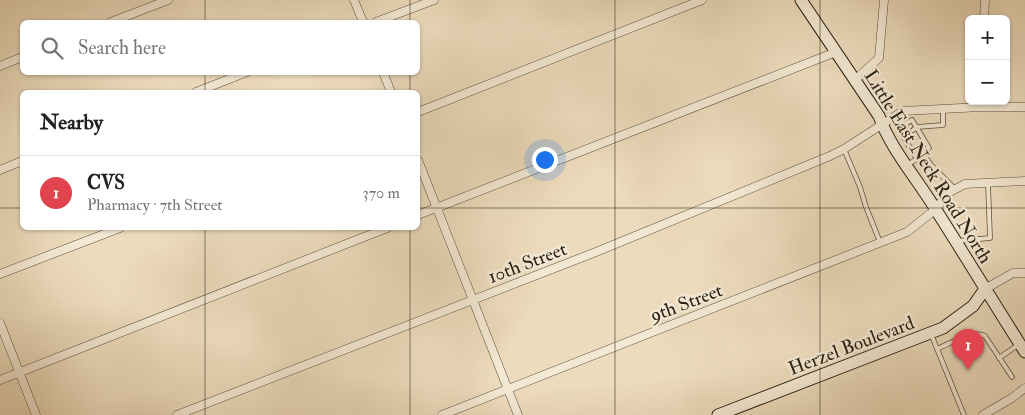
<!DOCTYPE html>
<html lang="en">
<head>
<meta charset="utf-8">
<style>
  body { margin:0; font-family:"IM FELL Double Pica",serif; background:#f2f2f2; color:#222 }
  .controls { position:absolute; right:15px; top:15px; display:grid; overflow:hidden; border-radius:8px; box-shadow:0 1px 4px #0004 }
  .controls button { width:45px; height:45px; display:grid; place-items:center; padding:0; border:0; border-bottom:1px solid #e0e0e0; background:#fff; color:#222; font:25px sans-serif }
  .you { position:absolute; left:544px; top:159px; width:18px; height:18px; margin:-12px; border:4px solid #fff; border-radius:50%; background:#1a73e8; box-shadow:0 0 0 8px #1a73e833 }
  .badge { display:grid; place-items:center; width:32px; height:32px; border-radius:50%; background:#ea580c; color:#fff; font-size:16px; font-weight:700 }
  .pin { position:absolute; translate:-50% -41px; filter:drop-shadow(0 1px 2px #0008) }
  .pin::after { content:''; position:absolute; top:26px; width:18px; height:15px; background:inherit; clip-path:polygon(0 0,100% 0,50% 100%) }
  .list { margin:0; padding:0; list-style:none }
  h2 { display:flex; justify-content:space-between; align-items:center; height:65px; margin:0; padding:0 20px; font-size:21px }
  h2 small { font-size:16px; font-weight:400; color:#767676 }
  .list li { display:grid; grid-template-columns:32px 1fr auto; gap:15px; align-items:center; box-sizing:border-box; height:75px; padding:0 20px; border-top:1px solid #e0e0e0 }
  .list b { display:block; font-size:19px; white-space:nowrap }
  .list p { margin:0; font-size:16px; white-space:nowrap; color:#767676 }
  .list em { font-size:16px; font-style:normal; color:#767676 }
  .icon { flex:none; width:28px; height:28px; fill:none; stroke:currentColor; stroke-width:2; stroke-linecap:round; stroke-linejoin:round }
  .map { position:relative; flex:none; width:1025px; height:415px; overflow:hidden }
  .search { position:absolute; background:#fff; box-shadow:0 1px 4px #0004; left:20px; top:20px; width:400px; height:55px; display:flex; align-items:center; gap:12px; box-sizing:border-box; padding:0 18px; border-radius:8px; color:#767676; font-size:19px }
  .panel { position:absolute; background:#fff; box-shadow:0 1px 4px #0004; left:20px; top:90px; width:400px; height:140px; border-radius:8px }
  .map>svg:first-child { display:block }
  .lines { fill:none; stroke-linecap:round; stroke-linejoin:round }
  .lane-casing { stroke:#5a503e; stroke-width:5.5 }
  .street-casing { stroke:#5a503e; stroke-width:9 }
  .secondary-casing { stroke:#2a2114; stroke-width:13 }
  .lane { stroke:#f3e8d3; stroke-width:4 }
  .street { stroke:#f3e8d3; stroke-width:8 }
  .secondary { stroke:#f3e8d3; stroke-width:11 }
  .grid { fill:none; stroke:#2a2114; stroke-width:1; stroke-opacity:0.55 }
  .labels { text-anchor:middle; stroke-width:5; stroke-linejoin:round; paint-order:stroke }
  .street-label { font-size:19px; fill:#2a2114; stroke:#f3e8d3 }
</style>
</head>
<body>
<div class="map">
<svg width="1025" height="415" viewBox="0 0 1025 415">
  <rect width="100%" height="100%" fill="#ecdbbc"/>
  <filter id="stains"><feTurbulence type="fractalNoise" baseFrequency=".004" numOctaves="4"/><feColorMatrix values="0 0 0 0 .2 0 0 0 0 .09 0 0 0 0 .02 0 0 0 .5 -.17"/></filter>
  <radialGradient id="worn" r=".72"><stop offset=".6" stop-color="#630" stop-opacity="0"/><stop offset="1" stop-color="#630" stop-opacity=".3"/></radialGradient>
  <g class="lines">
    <g class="lane-casing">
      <g id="lane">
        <path d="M913,130L917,127L943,125V109"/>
        <path d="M844,149L860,187L866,207L880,242"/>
        <path d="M923,153L931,165L955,189"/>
        <path d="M907,165L917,159L898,128L912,120L929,148L917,159"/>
        <path d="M958,241L990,238L988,183"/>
        <path d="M931,334L964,415"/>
        <path d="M937,349C949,344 974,329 985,336L1012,377"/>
        <path d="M999,358L1018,345"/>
      </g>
    </g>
    <g class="street-casing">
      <g id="street">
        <path d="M354,0L363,22"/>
        <path d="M984,19L985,0"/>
        <path d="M111,22L168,0"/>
        <path d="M376,22L434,0"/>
        <path d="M0,66L22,57"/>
        <path d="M383,72L391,92"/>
        <path d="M855,80L879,58L884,0"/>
        <path d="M196,92L247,72"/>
        <path d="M418,112L702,0"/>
        <path d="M418,160L518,415"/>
        <path d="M0,170L22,161"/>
        <path d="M418,215L836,52"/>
        <path d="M0,274L120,228"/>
        <path d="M985,289L1013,273H1025"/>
        <path d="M0,323L36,415"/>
        <path d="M0,380L387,228"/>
        <path d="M177,415L596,252L830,156L844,149L903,111L981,107H1025"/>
        <path d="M442,415L907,232L936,209L948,193L965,184L1025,181"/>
        <path d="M983,415L1012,398L1025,388"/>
      </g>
    </g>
    <g class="secondary-casing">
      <g id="secondary">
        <path d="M801,0L879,116C890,148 918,180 936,210C966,257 995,305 1025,352"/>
        <path d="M718,415L943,328L973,306L985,289"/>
      </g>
    </g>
    <use href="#lane" class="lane"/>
    <use href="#street" class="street"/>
    <use href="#secondary" class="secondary"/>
  </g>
  <path class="grid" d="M205,0V22M410,0V22M615,0V415M820,0V415M205,72V92M410,72V92M0,208H22M418,208H1025M205,228V415M410,228V415"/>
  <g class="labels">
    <g class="street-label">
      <text transform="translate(929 166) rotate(58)" y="7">Little East Neck Road North</text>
      <text transform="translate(527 262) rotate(-21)" y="7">10th Street</text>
      <text transform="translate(686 302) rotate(-21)" y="7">9th Street</text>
      <text transform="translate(851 345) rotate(-21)" y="7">Herzel Boulevard</text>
    </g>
  </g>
  <rect width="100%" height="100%" filter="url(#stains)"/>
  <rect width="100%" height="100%" fill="url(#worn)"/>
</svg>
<div class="controls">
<button>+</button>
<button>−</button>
</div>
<div class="you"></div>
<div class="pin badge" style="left:968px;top:370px;background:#e0444e">1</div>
<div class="search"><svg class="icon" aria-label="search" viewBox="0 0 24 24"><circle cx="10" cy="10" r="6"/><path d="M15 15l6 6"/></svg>Search here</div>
<section class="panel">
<h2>Nearby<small></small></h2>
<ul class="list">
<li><span class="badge" style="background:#e0444e">1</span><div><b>CVS</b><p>Pharmacy · 7th Street</p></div><em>370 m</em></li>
</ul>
</section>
</div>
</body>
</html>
